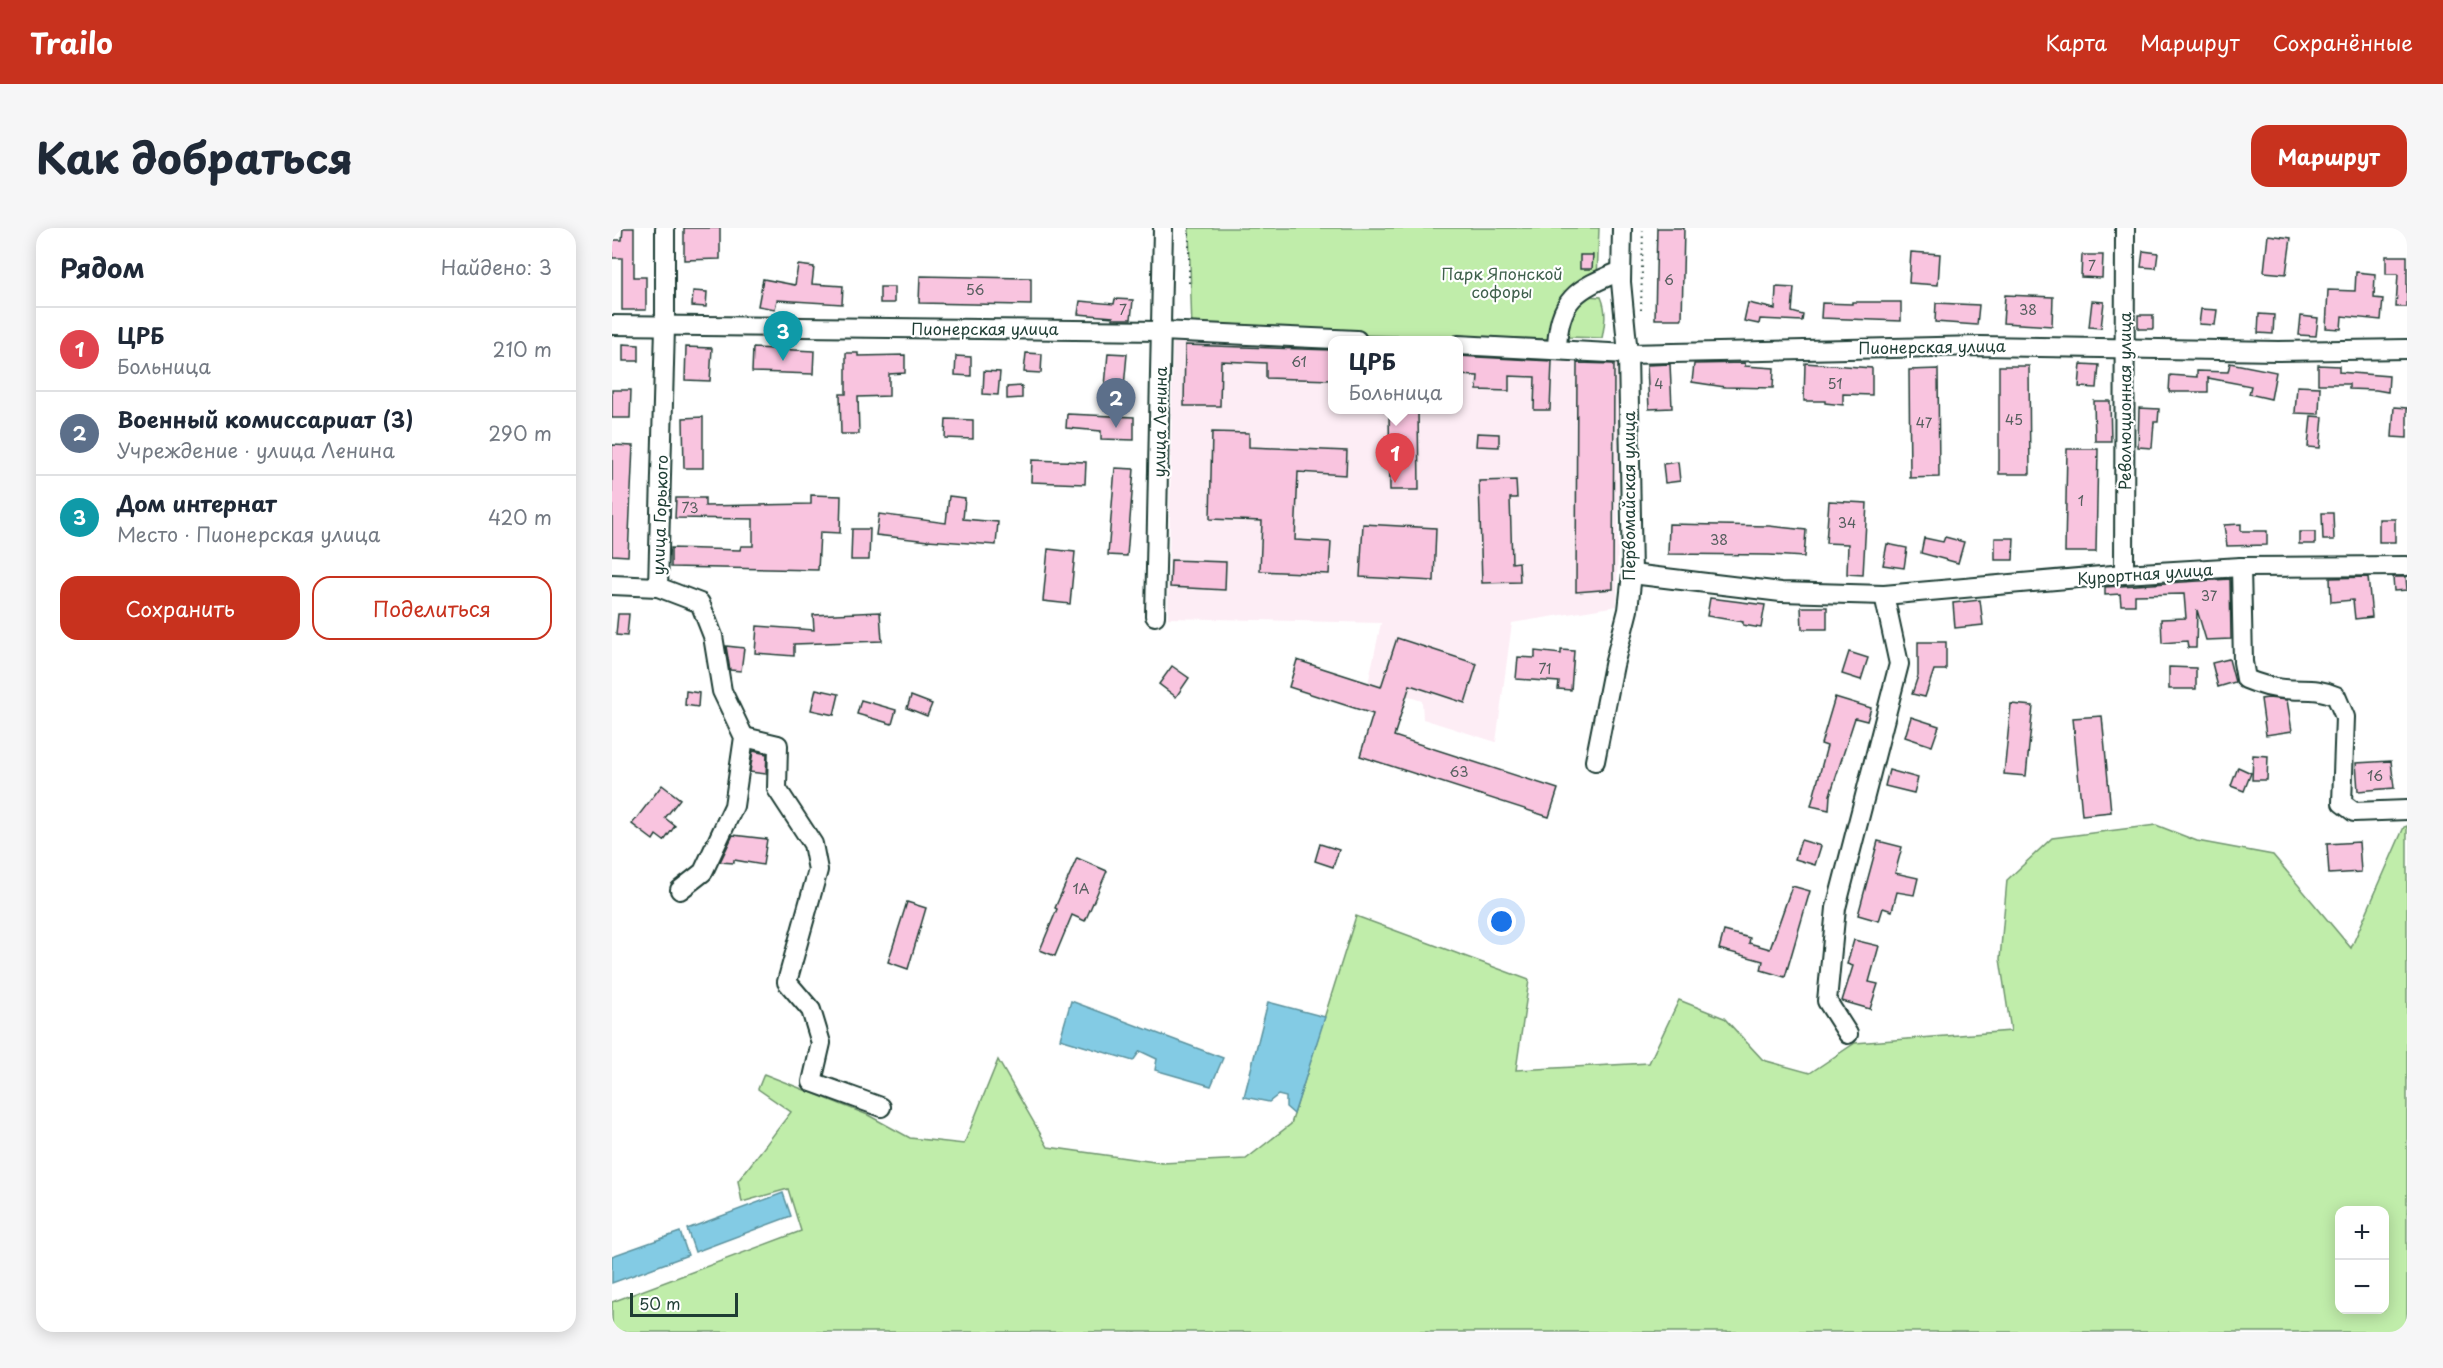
<!DOCTYPE html>
<html lang="ru">
<head>
<meta charset="utf-8">
<style>
  body { margin:0; font-family:"Playpen Sans",sans-serif; background:#f6f6f7; color:#1f2937 }
  .controls { position:absolute; right:18px; bottom:18px; display:grid; overflow:hidden; border-radius:12px; box-shadow:0 3px 15px #0003 }
  .controls button { width:54px; height:54px; display:grid; place-items:center; padding:0; border:0; border-bottom:2px solid #e0e1e3; background:#fff; color:#1f2937; font:30px sans-serif }
  .scale { position:absolute; left:18px; bottom:15px; width:108px; box-sizing:border-box; padding-left:6px; border:3px solid #1f3d34; border-top:0; font-size:16px; line-height:21px; white-space:nowrap; color:#1f3d34; -webkit-text-stroke:4px #fff; paint-order:stroke }
  .you { position:absolute; left:890px; top:694px; width:21px; height:21px; margin:-15px; border:4px solid #fff; border-radius:50%; background:#1a73e8; box-shadow:0 0 0 9px #1a73e833 }
  .badge { display:grid; place-items:center; width:39px; height:39px; border-radius:50%; background:#c8321e; color:#fff; font-size:20px; font-weight:700 }
  .pin { position:absolute; translate:-50% -50px; filter:drop-shadow(0 2px 3px #0008) }
  .pin::after { content:''; position:absolute; top:32px; width:21px; height:18px; background:inherit; clip-path:polygon(0 0,100% 0,50% 100%) }
  .popup { position:absolute; left:716px; top:108px; width:135px; height:78px; box-sizing:border-box; display:grid; place-content:center; border-radius:12px; background:#fff; filter:drop-shadow(0 2px 4px #0005); font-size:20px; white-space:nowrap; color:#747a83 }
  .popup b { font-size:22px; color:#1f2937 }
  .popup::after { content:''; position:absolute; left:50%; top:100%; margin-left:-12px; border:12px solid transparent; border-top-color:#fff }
  .list { margin:0; padding:0; list-style:none }
  h2 { display:flex; justify-content:space-between; align-items:center; height:78px; margin:0; padding:0 24px; font-size:26px }
  h2 small { font-size:20px; font-weight:400; color:#747a83 }
  .list li { display:grid; grid-template-columns:39px 1fr auto; gap:18px; align-items:center; box-sizing:border-box; height:84px; padding:0 24px; border-top:2px solid #e0e1e3 }
  .list b { display:block; font-size:22px; white-space:nowrap }
  .list p { margin:0; font-size:20px; white-space:nowrap; color:#747a83 }
  .list em { font-size:20px; font-style:normal; color:#747a83 }
  .actions { display:flex; gap:12px; padding:18px 24px }
  .actions a { flex:1; padding:14px 0; border:2px solid #c8321e; border-radius:18px; text-align:center; font-size:21px; color:#c8321e }
  .actions .main { background:#c8321e; color:#fff }
  .map { position:relative; flex:none; width:1795px; height:1104px; overflow:hidden; border-radius:18px }
  header { display:flex; align-items:center; gap:36px; box-sizing:border-box; height:84px; padding:0 30px; background:#c8321e; color:#fff }
  header strong { font-size:28px }
  nav { display:flex; gap:33px; margin-inline-start:auto; font-size:21px }
  .intro { display:flex; align-items:center; justify-content:space-between; box-sizing:border-box; height:144px; padding:0 36px }
  h1 { margin:0; font-size:42px }
  .button { padding:15px 27px; border-radius:18px; background:#c8321e; color:#fff; font-size:21px; font-weight:700 }
  main { display:flex; gap:36px; padding:0 36px }
  aside { flex:1; background:#fff; border-radius:18px; box-shadow:0 3px 15px #0003 }
  .map>svg:first-child { display:block }
  .built { fill:#fdedf5 }
  .green { fill:#c0edaa; stroke:#70956f; stroke-width:1.5; fill-rule:evenodd }
  .water { fill:#83cbe4; stroke:#5b929e; stroke-width:1.5 }
  .building { fill:#f9c4df; stroke:#1f3d34; stroke-width:1.5 }
  .lines { fill:none; stroke-linecap:round; stroke-linejoin:round }
  .minor-casing { stroke:#1f3d34; stroke-width:22 }
  .path { stroke:#1f3d34; stroke-width:2; stroke-dasharray:1.5 4.5; stroke-linecap:butt }
  .minor { stroke:#fff; stroke-width:18 }
  .labels { text-anchor:middle; stroke-width:4.5; stroke-linejoin:round; paint-order:stroke }
  .number-label { font-size:14px; fill:#565f5f }
  .park-label { font-size:16px; fill:#3f604c; stroke:#fff }
  .street-label { font-size:16px; fill:#1f3d34; stroke:#fff }
</style>
</head>
<body>
<header>
<strong>Trailo</strong>
<nav><a>Карта</a><a>Маршрут</a><a>Сохранённые</a></nav>
</header>
<div class="intro"><h1>Как добраться</h1><a class="button">Маршрут</a></div>
<main>
<aside>
<h2>Рядом<small>Найдено: 3</small></h2>
<ul class="list">
<li><span class="badge" style="background:#e0444e">1</span><div><b>ЦРБ</b><p>Больница</p></div><em>210 m</em></li>
<li><span class="badge" style="background:#5c6f8a">2</span><div><b>Военный комиссариат (3)</b><p>Учреждение · улица Ленина</p></div><em>290 m</em></li>
<li><span class="badge" style="background:#0f9aa8">3</span><div><b>Дом интернат</b><p>Место · Пионерская улица</p></div><em>420 m</em></li>
</ul>
<div class="actions"><a class="main">Сохранить</a><a>Поделиться</a></div>
</aside>
<div class="map">
<svg width="1795" height="1104" viewBox="0 0 1795 1104">
  <rect width="100%" height="100%" fill="#fff"/>
  <filter id="ink" filterUnits="userSpaceOnUse"><feTurbulence type="fractalNoise" baseFrequency=".0167" numOctaves="2"/><feDisplacementMap in="SourceGraphic" scale="12" xChannelSelector="R" yChannelSelector="G"/><feConvolveMatrix kernelMatrix="1 2 1 2 8 2 1 2 1" color-interpolation-filters="sRGB"/></filter>
  <g filter="url(#ink)">
    <path class="built" d="M561,109L720,120V182H846V127L1008,131L1005,378L900,395L884,514L811,491L810,473L756,456L769,395L556,390Z"/>
    <g class="green">
      <path d="M577,0H987L985,52L970,63L946,111L580,104Z"/>
      <path d="M974,68L989,69C995,83 993,95 990,110L956,109C952,91 960,79 974,68Z"/>
      <path d="M1544,597L1585,613L1661,627L1739,720L1792,599L1795,598V1104H0V1074L189,1003L176,961L130,974L126,953L179,884L146,861L152,846L256,887L298,910L352,916L386,832L436,919L550,935L634,931L679,896L744,688L917,752L904,842L1037,835L1067,772L1112,790L1151,832L1198,845L1243,815L1399,803L1388,731L1395,652L1440,610ZM1728,982H1772V1082H1728Z"/>
    </g>
    <g class="water">
      <path d="M459,773L611,830L599,858L543,842L545,831L528,823L521,833L448,811Z"/>
      <path d="M656,774L713,789L682,886L674,879V869L666,867L657,874L632,869Z"/>
      <path d="M171,965L179,988L83,1024L75,1001Z"/>
      <path d="M68,1004L76,1027L0,1055V1028Z"/>
    </g>
    <g class="building">
      <path d="M11,0H22V49H34V82H10V30H0V12H10Z"/>
      <path d="M72,0H108V31L72,32Z"/>
      <path d="M1045,0H1072L1070,91H1043Z"/>
      <path d="M1656,7L1679,10L1674,46L1652,44Z"/>
      <path d="M1531,23L1546,25L1544,40L1529,39Z"/>
      <path d="M1299,24L1328,26L1326,57L1297,55Z"/>
      <path d="M968,27H981L980,41H968Z"/>
      <path d="M1470,27H1491L1490,50L1469,49Z"/>
      <path d="M1774,28H1795V79H1784L1786,46H1774Z"/>
      <path d="M186,37L202,39L200,56L231,58L230,76L165,72L163,81L146,78L151,51L183,57Z"/>
      <path d="M1744,44L1763,46L1762,70L1771,71L1769,92L1730,88L1729,101L1714,100L1716,62L1743,63Z"/>
      <path d="M308,48L419,50V77L307,75Z"/>
      <rect x="268" y="59" width="14" height="16"/>
      <path d="M1164,59L1182,60L1180,84L1191,87L1190,93L1148,91L1147,96L1132,93L1136,75L1163,81Z"/>
      <path d="M81,63L95,64L94,79L80,78Z"/>
      <path d="M1393,67L1441,69L1440,98L1391,95Z"/>
      <path d="M503,71L521,72L519,91H501V89L466,86L468,73L502,76Z"/>
      <path d="M1480,73L1492,74L1489,100L1477,99Z"/>
      <path d="M1240,74H1289V93L1209,90L1210,75L1240,76Z"/>
      <path d="M1324,75L1367,77L1365,97L1323,94Z"/>
      <path d="M1589,81L1605,82L1603,97L1587,96Z"/>
      <path d="M1647,86L1662,87L1661,106L1646,105Z"/>
      <rect x="1526" y="87" width="15" height="14"/>
      <path d="M1689,88L1706,90L1704,108L1687,107Z"/>
      <path d="M11,116L27,117V133H11Z"/>
      <path d="M573,117L720,122V152L654,150V135L609,133L608,178H572Z"/>
      <path d="M74,119L100,120L98,153L73,152Z"/>
      <path d="M141,120L202,123L201,146L140,144Z"/>
      <path d="M234,125H246V128L293,127V145L277,146V168L246,169L247,206H229L228,166H234Z"/>
      <path d="M414,125L430,126L429,145L412,144Z"/>
      <path d="M496,125L515,126L512,159L493,158Z"/>
      <path d="M344,128L359,129V148L343,147Z"/>
      <path d="M846,128L940,133L938,182H922L923,149L897,148V163L865,162L866,148L846,147Z"/>
      <path d="M965,135L1002,136L1001,361L964,364Z"/>
      <path d="M1133,135V138L1162,140L1161,160L1113,159L1080,154L1082,136Z"/>
      <path d="M1193,135L1260,140V167L1231,166V177L1213,175V173H1192Z"/>
      <path d="M1618,135L1664,144L1659,171L1637,166L1639,158L1596,150V164H1557L1558,147L1585,149V143L1616,144Z"/>
      <path d="M1058,136L1060,180L1037,181L1035,137Z"/>
      <path d="M1469,136L1487,137L1485,160L1467,159Z"/>
      <path d="M1706,137L1727,138V144L1777,148L1776,164L1764,162L1737,161V156H1706Z"/>
      <path d="M1387,138H1417L1418,246H1387Z"/>
      <path d="M1326,141L1327,249L1298,250L1297,142Z"/>
      <path d="M372,143L388,144L386,167L371,166Z"/>
      <path d="M410,158V170L395,171V159Z"/>
      <path d="M1685,158L1708,159L1707,186L1683,185Z"/>
      <path d="M0,162H19L18,190H0Z"/>
      <path d="M1482,173H1498L1499,213H1483Z"/>
      <path d="M1782,179L1795,180V210L1780,209Z"/>
      <path d="M1527,180L1547,181L1546,194H1542L1540,220L1526,219Z"/>
      <path d="M777,182H806L807,262H778Z"/>
      <path d="M455,186L522,189V212L489,211V203L454,200Z"/>
      <path d="M1699,188L1711,189L1708,220L1696,219Z"/>
      <path d="M91,189V240H72L71,190Z"/>
      <path d="M334,191L361,192V211L333,210Z"/>
      <path d="M600,204L637,205V219L735,223L734,247L686,244L683,312L719,314L717,346L648,343L650,293L598,291Z"/>
      <path d="M865,205L887,206V219L864,218Z"/>
      <path d="M0,217L21,218L16,328L0,327Z"/>
      <path d="M1455,221H1486L1484,324H1453Z"/>
      <path d="M420,232L474,234L473,256L419,254Z"/>
      <path d="M1066,234L1068,253L1053,255L1051,236Z"/>
      <path d="M503,240L522,241L515,328L496,327Z"/>
      <path d="M904,252L905,270H898L900,335L907,334L908,354L870,355L867,253Z"/>
      <path d="M199,267L229,268L228,305L208,304L206,342L59,339V320L128,322L129,318H141V291L63,290L64,270H93V278L199,276Z"/>
      <path d="M337,268L353,270L351,291L386,294L384,317L316,312V313L264,307L267,286L334,295Z"/>
      <path d="M1217,273L1255,275L1251,347L1235,346L1236,316L1214,315Z"/>
      <path d="M1710,285H1721L1722,312H1711Z"/>
      <rect x="1767" y="291" width="16" height="23"/>
      <path d="M751,296L824,300L822,353L748,349Z"/>
      <path d="M1057,296L1157,298L1194,302L1192,329L1157,327L1056,326Z"/>
      <path d="M1629,296V303H1655V317L1615,318L1612,297Z"/>
      <path d="M240,301H258L257,332H239Z"/>
      <rect x="1687" y="304" width="16" height="12"/>
      <path d="M1333,309L1352,314L1346,335L1309,325L1312,310L1331,314Z"/>
      <path d="M1383,310H1402L1401,332H1383Z"/>
      <path d="M1275,316L1295,320L1292,340L1271,337Z"/>
      <path d="M436,321L463,324L458,376L431,373Z"/>
      <path d="M559,332L614,334L613,362L558,359Z"/>
      <path d="M1756,349L1760,389L1743,391L1741,372L1719,374L1718,350Z"/>
      <path d="M1781,349H1794L1795,362L1782,363Z"/>
      <path d="M1618,351L1619,411L1594,412L1585,382L1584,420H1576L1575,413L1550,415L1549,391L1574,390L1572,366L1523,367V377H1509L1508,366L1493,367V359Z"/>
      <path d="M1098,370L1153,377L1149,400L1131,397V394L1095,388Z"/>
      <path d="M1368,372L1371,397L1343,400L1341,375Z"/>
      <path d="M1189,379H1215V401H1190Z"/>
      <path d="M268,384L270,413L182,416V428L143,425L145,398L202,402L201,387Z"/>
      <path d="M6,386H17L15,408L4,407Z"/>
      <path d="M785,410L865,436L853,475L798,457L782,508L946,561L937,589L748,528L761,486L677,459L685,432L769,459Z"/>
      <path d="M1306,414H1334V442H1322L1313,469L1300,466L1306,448Z"/>
      <path d="M114,418L132,420L129,443L118,442Z"/>
      <path d="M949,422L962,423L959,462L946,461L947,454L904,451L906,429L923,430V423L949,426Z"/>
      <path d="M1237,424L1256,430L1249,452L1230,446Z"/>
      <path d="M1617,431L1623,454L1606,459L1600,435Z"/>
      <path d="M560,438L577,450L564,469L547,456Z"/>
      <path d="M1557,439L1584,440V461H1557Z"/>
      <path d="M204,461L227,466L222,487L199,482Z"/>
      <path d="M74,463L87,465L86,479L73,477Z"/>
      <path d="M299,468L320,476L315,488L295,480Z"/>
      <path d="M1223,469L1259,480L1255,493L1243,490L1218,567L1217,582L1199,578L1215,518L1209,516Z"/>
      <path d="M1656,470L1675,472L1680,503L1654,507L1649,471Z"/>
      <path d="M249,472L284,482L280,496L245,486Z"/>
      <path d="M1399,476L1421,478L1414,548L1392,546Z"/>
      <path d="M1490,488L1499,584L1470,587L1461,490Z"/>
      <path d="M1299,489L1327,498L1320,518L1293,509Z"/>
      <path d="M141,523L155,526L154,546L138,544Z"/>
      <path d="M1641,527L1656,528L1655,552H1640Z"/>
      <path d="M1779,533L1782,560L1746,563L1744,535Z"/>
      <path d="M1626,539L1639,545L1632,563L1619,558Z"/>
      <path d="M1277,542L1306,550L1302,565L1273,558Z"/>
      <path d="M50,557L68,571L53,590L63,598L52,613L44,607L41,612L20,596Z"/>
      <path d="M121,607L155,611L151,637L122,632V635L108,634Z"/>
      <path d="M1189,612L1209,618L1203,637L1183,631Z"/>
      <path d="M1266,613L1290,619L1283,645L1306,650L1302,667L1285,664L1280,683L1271,680L1267,693L1246,687Z"/>
      <path d="M1747,614L1749,644L1717,646L1715,616Z"/>
      <path d="M708,616L727,622L721,639L703,633Z"/>
      <path d="M465,630L495,643L473,693L460,687L443,728L428,722L445,681L443,680Z"/>
      <path d="M1180,658L1198,663L1173,749L1149,742L1151,733L1107,721L1112,703L1138,710L1137,715L1158,721Z"/>
      <path d="M295,674L314,680L296,741L276,734Z"/>
      <path d="M1242,712L1267,718L1257,754L1266,756L1258,781L1230,773L1241,738L1235,736Z"/>
    </g>
    <g class="lines">
      <g class="minor-casing">
        <g id="minor">
          <path d="M53,0V99L46,359L88,375L101,408L110,463L132,509L122,578L91,644L68,662"/>
          <path d="M0,97L550,103L745,112"/>
          <path d="M846,117L1016,126L1368,118L1666,123L1795,121"/>
          <path d="M945,122C946,71 964,61 1009,43"/>
          <path d="M1629,339L1631,434L1634,451C1646,456 1659,460 1672,461C1693,463 1704,459 1724,468L1733,489L1730,575L1742,584L1795,582"/>
          <path d="M1020,346L1169,364L1272,367L1512,346L1629,339L1795,338"/>
          <path d="M1512,346L1513,0"/>
          <path d="M0,357L46,359"/>
          <path d="M543,388L551,0"/>
          <path d="M132,509L166,517L165,561L201,616L206,642L175,754L199,782L209,815L200,854L269,879"/>
          <path d="M983,533L1002,437L1016,382L1020,346L1016,126L1009,54L1010,0"/>
          <path d="M1236,806L1215,773L1224,680L1287,436L1272,367"/>
        </g>
      </g>
      <g class="path">
        <path d="M577,55V0"/>
        <path d="M1029,82L1031,0"/>
      </g>
      <use href="#minor" class="minor"/>
    </g>
  </g>
  <g class="labels">
    <g class="number-label">
      <text x="1480" y="43">7</text>
      <text x="1057" y="57">6</text>
      <text x="363" y="67">56</text>
      <text x="511" y="87">7</text>
      <text x="1416" y="87">38</text>
      <text x="687" y="139">61</text>
      <text x="1047" y="161">4</text>
      <text x="1223" y="161">51</text>
      <text x="1402" y="197">45</text>
      <text x="1312" y="200">47</text>
      <text x="1469" y="278">1</text>
      <text x="78" y="285">73</text>
      <text x="1235" y="300">34</text>
      <text x="1107" y="317">38</text>
      <text x="1597" y="373">37</text>
      <text x="933" y="446">71</text>
      <text x="847" y="549">63</text>
      <text x="1763" y="553">16</text>
      <text x="469" y="666">1А</text>
    </g>
    <g class="park-label">
      <text x="890" y="52">Парк Японской<tspan x="890" dy="18">софоры</tspan></text>
    </g>
    <g class="street-label">
      <text x="373" y="107">Пионерская улица</text>
      <text transform="translate(1320 119) rotate(-1)" y="6">Пионерская улица</text>
      <text transform="translate(1513 173) rotate(-90)" y="6">Революционная улица</text>
      <text transform="translate(548 194) rotate(-89)" y="6">улица Ленина</text>
      <text transform="translate(1017 268) rotate(-90)" y="6">Первомайская улица</text>
      <text transform="translate(48 287) rotate(-88)" y="6">улица Горького</text>
      <text transform="translate(1533 346) rotate(-4)" y="6">Курортная улица</text>
    </g>
  </g>
</svg>
<div class="controls">
<button>+</button>
<button>−</button>
</div>
<div class="scale">50 m</div>
<div class="you"></div>
<div class="pin badge" style="left:783px;top:255px;background:#e0444e">1</div>
<div class="popup"><b>ЦРБ</b>Больница</div>
<div class="pin badge" style="left:504px;top:200px;background:#5c6f8a">2</div>
<div class="pin badge" style="left:171px;top:133px;background:#0f9aa8">3</div>
</div>
</main>
</body>
</html>
